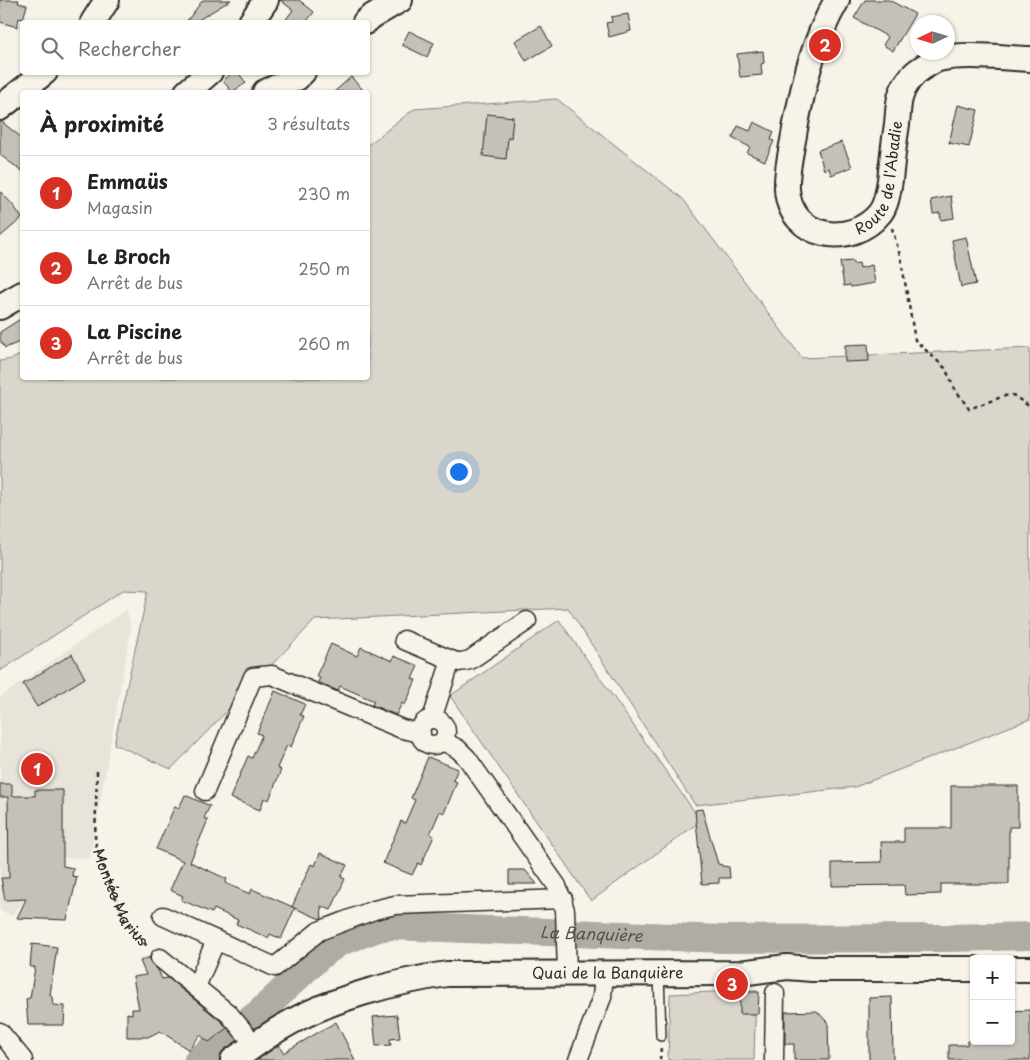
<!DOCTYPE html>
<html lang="fr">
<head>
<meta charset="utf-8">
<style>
  body { margin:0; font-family:"Playpen Sans",sans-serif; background:#f6f6f6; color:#222 }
  .controls { position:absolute; right:15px; bottom:15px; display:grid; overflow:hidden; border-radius:5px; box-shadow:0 1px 4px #0004 }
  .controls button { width:45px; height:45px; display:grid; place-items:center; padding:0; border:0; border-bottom:1px solid #e0e0e0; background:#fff; color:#222; font:25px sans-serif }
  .compass { position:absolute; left:910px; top:15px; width:45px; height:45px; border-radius:50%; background:#fff; box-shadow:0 1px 4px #0004; rotate:266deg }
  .you { position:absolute; left:458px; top:471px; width:18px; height:18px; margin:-12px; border:4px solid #fff; border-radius:50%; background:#1a73e8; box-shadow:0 0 0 8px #1a73e833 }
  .badge { display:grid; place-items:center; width:32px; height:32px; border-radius:50%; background:#d93025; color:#fff; font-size:16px; font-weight:700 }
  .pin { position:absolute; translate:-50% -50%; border:2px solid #fff; box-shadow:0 1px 5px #0006 }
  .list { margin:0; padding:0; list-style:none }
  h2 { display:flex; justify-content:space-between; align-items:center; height:65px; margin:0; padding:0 20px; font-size:21px }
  h2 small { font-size:16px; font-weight:400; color:#767676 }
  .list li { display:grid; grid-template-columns:32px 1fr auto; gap:15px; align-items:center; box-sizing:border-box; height:75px; padding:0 20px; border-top:1px solid #e0e0e0 }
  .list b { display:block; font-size:19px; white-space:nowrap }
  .list p { margin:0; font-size:16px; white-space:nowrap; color:#767676 }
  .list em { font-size:16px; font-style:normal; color:#767676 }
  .icon { flex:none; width:28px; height:28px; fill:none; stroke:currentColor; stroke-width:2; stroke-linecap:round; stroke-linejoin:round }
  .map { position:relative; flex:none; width:1030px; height:1060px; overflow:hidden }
  .search { position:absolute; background:#fff; box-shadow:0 1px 4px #0004; left:20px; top:20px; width:350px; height:55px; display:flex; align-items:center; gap:12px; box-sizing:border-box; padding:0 18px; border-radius:5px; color:#767676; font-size:19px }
  .panel { position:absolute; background:#fff; box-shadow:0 1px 4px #0004; left:20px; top:90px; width:350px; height:290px; border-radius:5px }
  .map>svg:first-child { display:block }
  .built { fill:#e8e4da }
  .green { fill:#dad6cc; stroke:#82807c }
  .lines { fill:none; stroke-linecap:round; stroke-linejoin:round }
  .river { stroke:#afaca4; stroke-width:28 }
  .building { fill:#c4c1b9; stroke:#2b2b2b }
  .lane-casing { stroke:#2b2b2b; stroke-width:12 }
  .street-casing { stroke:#2b2b2b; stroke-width:21 }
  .secondary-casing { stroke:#2b2b2b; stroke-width:28 }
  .path { stroke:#2b2b2b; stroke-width:2.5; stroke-dasharray:4 4; stroke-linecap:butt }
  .lane { stroke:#f7f3e8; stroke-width:9 }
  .street { stroke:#f7f3e8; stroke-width:18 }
  .secondary { stroke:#f7f3e8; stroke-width:24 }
  .labels { text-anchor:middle; stroke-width:4; stroke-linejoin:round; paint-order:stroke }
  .street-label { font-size:15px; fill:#2b2b2b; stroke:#f7f3e8 }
  .water-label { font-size:16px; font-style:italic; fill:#53524f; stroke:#f7f3e8 }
</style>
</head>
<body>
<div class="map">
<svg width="1030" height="1060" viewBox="0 0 1030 1060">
  <rect width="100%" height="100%" fill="#f7f3e8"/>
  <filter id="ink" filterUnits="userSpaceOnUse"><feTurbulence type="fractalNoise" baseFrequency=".02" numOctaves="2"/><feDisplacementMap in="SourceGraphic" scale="10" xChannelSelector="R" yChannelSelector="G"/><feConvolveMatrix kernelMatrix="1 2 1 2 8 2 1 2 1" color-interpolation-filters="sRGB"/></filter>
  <g filter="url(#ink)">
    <path class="built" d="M127,609L131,629L90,858H64L30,888L22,903L12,916L0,910V697Z"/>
    <g class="green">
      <path d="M557,99L683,199L802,358L1030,348V719L855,787L695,805L568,608L315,620L171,769L114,744L148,591L123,590L0,671V361L12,359L22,354V378H368V145L414,109Z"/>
      <path d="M559,620L701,821L591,901L450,696Z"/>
      <path d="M756,990L754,1060H668L670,994Z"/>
    </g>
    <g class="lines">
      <path class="river" id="s1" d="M198,1060L259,1013L321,955L340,942L378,928L391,926L723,939L950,938L1030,936"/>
    </g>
    <g class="building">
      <path d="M0,0H19L18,3L27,5L23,19L19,18L17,27L0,22Z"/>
      <path d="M203,0H231L195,22H186Z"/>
      <path d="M280,0H299L314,12L306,22H284L293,10Z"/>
      <path d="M865,0H889L915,14L893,51L883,45L888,37L854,18Z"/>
      <path d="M628,14L631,31L609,37L606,23L612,22L611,17Z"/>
      <path d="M541,26L552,46L526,61L515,41Z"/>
      <path d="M409,31L434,43L427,57L402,45Z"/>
      <path d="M763,51L764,63L761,64L762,75L740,77L737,54Z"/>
      <path d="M233,72H238L246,83L232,92L223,81Z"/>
      <path d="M351,77L365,92H334Z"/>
      <path d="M958,105L978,110L969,147L949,143Z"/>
      <path d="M487,114L513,117L511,138L508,137L506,159L483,156Z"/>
      <path d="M0,121L2,122L22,138V171L0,155Z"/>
      <path d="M754,122L774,132L771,140L774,141L765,161L747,153L750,147L732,138L738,126L750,131Z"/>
      <path d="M842,142L852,167L831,175L829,168L824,170L818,150Z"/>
      <path d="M0,191L13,205L22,218L0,237Z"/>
      <path d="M951,196L954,218L941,220L940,213L933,214L931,200Z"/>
      <path d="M966,237L976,284L961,287L952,240Z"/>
      <path d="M853,261V264L859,263L860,268L872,265L875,283L851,287L850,285L844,286L840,262Z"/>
      <path d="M22,318V341L5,348L0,340V332Z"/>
      <path d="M868,344L869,361L845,362V345Z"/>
      <path d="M331,644L357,656L361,647L392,661L394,656L418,666L412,679L416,680L405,705L402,703L396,715L372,705L374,701L340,686L338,691L318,682L320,678L316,676Z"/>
      <path d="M72,654L85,678L37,707L23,684Z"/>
      <path d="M275,691L305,704L300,715L304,716L291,747L287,745L277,768L281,770L269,800L264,798L260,810L230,798L248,756L252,758L262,735L257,733Z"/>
      <path d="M428,757L458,769L453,780L457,782L444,813L440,811L430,834L434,836L421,865L418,863L412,875L383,863L401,821L405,823L415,800L411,798Z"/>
      <path d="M0,784H12V796H35V790H63V866L73,868L72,876L77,877L67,920L17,918L26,899L5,900L1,878H9L8,797H0Z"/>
      <path d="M951,786H1018V827H1009V884H941V894L905,895L904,885L832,886V863L882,862L881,842H904V828H951Z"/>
      <path d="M185,795L210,806L204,818L208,820L190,862L227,879L225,883L250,894L252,889L295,908L281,939L270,934L268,938L248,929L236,924L238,920L214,909L212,913L181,900L183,896L170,890L183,861L156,849L175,806L179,808Z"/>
      <path d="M702,809L718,864L722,865V866L729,867L730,878H719V883L702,884L695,810Z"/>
      <path d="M320,853L347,865L341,877L345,879L331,910L321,906L322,918L320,919L292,907L311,864L315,866Z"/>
      <path d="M509,870H525L537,884H509Z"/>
      <path d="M32,944L57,947L50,995L52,997L53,1005L65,1006L64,1025H28L26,999L30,998L35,967H30Z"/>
      <path d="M150,957V962L158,970L162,979L168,978L222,1022L227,1028L209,1042L200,1035L189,1050L160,1031L148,1037H127V1013L132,1014V1009H139L133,977L146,975L140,961Z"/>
      <path d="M740,992H759L758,1014H740Z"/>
      <path d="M892,997L893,1060H869V998Z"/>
      <path d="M1030,1010V1060H949V1045H967V1041H1011V1011Z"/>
      <path d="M817,1011L828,1023L829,1060H794V1044H785V1012Z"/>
      <path d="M397,1015L400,1038L390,1039L391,1045L376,1046L373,1017Z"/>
      <path d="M336,1022L355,1060H257L279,1045L283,1053Z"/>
    </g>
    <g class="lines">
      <g class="lane-casing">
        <path id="lane" d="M659,973L661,1036"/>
      </g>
      <g class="street-casing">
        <g id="street">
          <path d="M404,640L451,660C458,663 463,662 470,660L527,621"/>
          <path d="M432,719L451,660"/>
          <circle cx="433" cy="732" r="13"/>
          <path d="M443,741L458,749L467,758L557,886L565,910L567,973"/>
          <path d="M205,791L253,677L272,675L402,729L421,733"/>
          <path d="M163,916L275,967L319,931L374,910L395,905L563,899"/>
          <path d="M160,958L229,1014L255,1045"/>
          <path d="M196,987L216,940"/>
          <path d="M0,1032L23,1060"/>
          <path d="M578,1060L602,997L604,973"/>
          <path d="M774,1060L775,993"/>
        </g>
      </g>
      <g class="secondary-casing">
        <g id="secondary">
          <path id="s3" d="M837,0C813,42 804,82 795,129C792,149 786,169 787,189C790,240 852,248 880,213C887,204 888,191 890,180C892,161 894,143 897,124C898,115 898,106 900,98C903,86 912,74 922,68C927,65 934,60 939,59C962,53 1005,58 1030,59"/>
          <path d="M93,22L107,0"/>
          <path d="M251,22L266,0"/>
          <path d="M365,22L371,17L400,0"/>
          <path d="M187,92L210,72"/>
          <path d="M265,92L297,78L303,72"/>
          <path d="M0,108L45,72"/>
          <path d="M0,307L22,294"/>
          <path d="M1011,969H1030"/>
          <path id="s4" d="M233,1060C250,1049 266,1036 284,1026C327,1000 397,981 447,974L740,973L787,967L812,969H974"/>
        </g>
      </g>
      <g class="path">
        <path d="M892,228L901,259L915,340L945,368L955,389L969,409L1004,396L1013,395L1030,407"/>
        <path id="s2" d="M97,771L95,841L102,864L126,923L148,947"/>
        <path d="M660,1060L661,1047"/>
      </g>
      <use href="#lane" class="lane"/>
      <use href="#street" class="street"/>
      <use href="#secondary" class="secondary"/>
    </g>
  </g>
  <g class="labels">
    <g class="street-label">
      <text dy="5" stroke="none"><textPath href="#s3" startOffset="354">Route de l'Abadie</textPath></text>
      <text dy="5" stroke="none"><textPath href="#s2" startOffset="132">Montée Marius</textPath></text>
      <text dy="5" stroke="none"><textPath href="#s4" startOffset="394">Quai de la Banquière</textPath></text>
    </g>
    <g class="water-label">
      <text dy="6" stroke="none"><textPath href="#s1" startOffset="439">La Banquière</textPath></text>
    </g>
  </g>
</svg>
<div class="controls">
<button>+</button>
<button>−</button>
</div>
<svg class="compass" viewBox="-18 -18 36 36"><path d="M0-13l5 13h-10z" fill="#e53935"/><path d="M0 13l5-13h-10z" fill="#767676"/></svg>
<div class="you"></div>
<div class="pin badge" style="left:37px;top:769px">1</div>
<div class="pin badge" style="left:825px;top:45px">2</div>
<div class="pin badge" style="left:732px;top:984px">3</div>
<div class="search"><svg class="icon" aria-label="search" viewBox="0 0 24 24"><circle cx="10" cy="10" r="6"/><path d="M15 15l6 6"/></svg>Rechercher</div>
<section class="panel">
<h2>À proximité<small>3 résultats</small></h2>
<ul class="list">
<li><span class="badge">1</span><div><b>Emmaüs</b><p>Magasin</p></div><em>230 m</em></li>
<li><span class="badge">2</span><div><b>Le Broch</b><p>Arrêt de bus</p></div><em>250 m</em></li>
<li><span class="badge">3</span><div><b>La Piscine</b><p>Arrêt de bus</p></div><em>260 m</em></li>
</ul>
</section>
</div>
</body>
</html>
